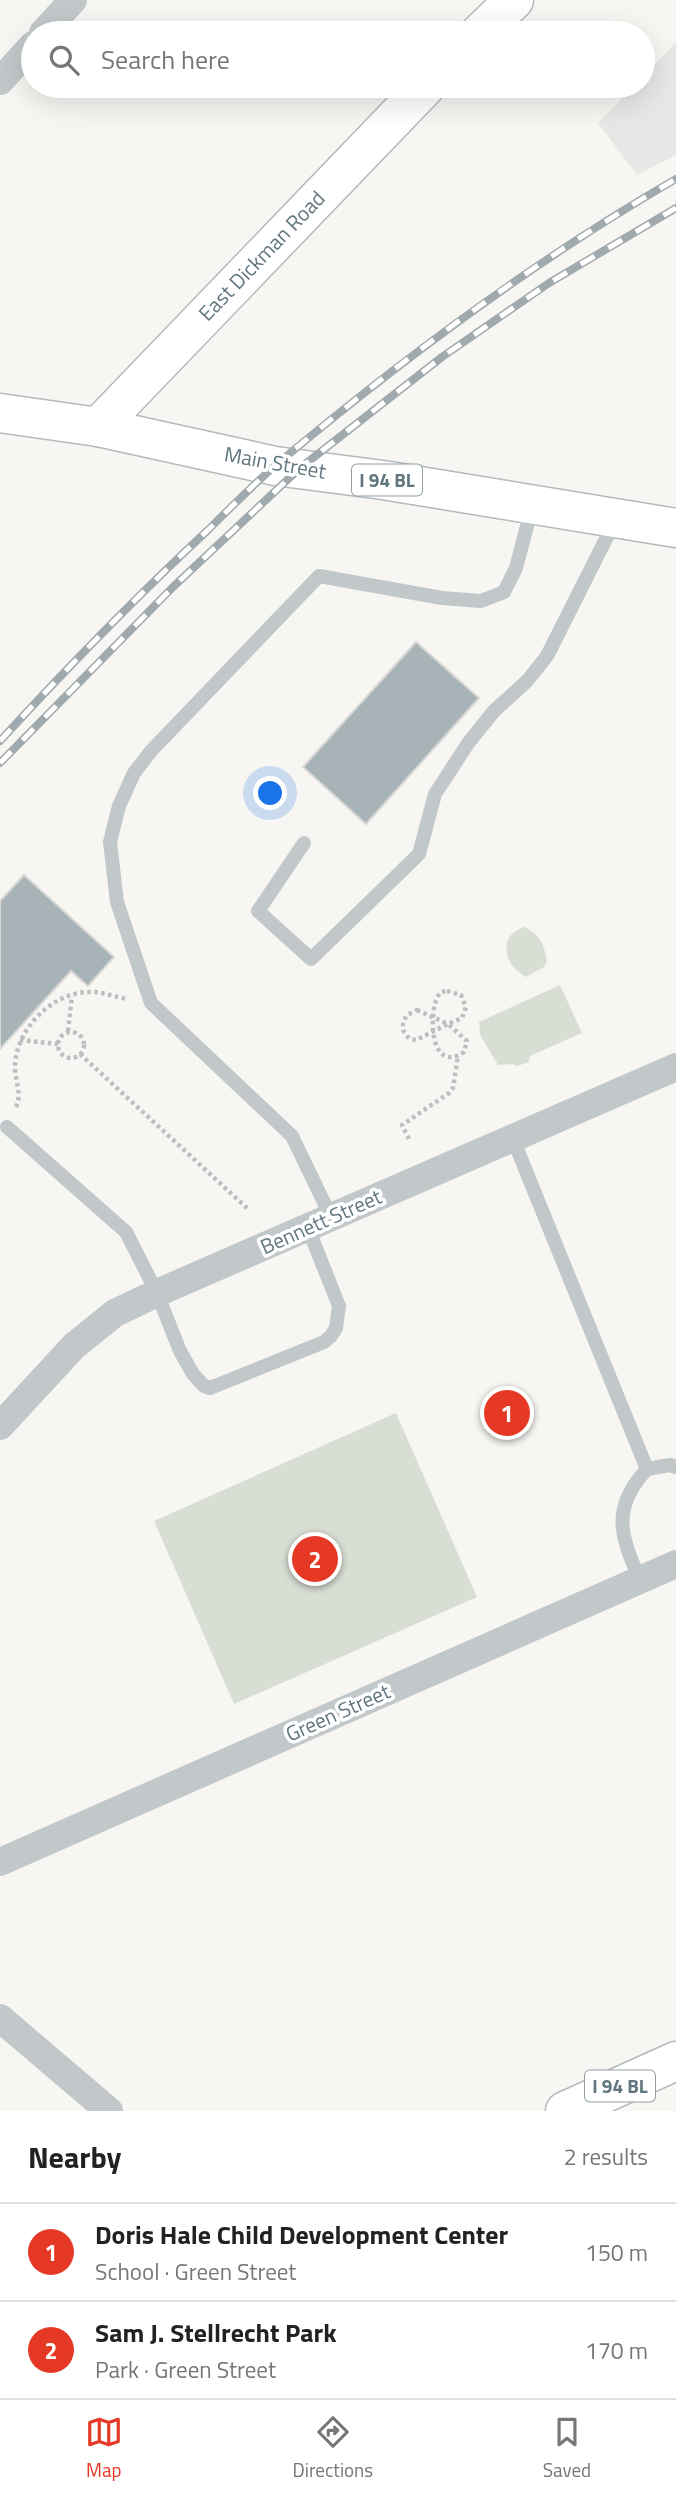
<!DOCTYPE html>
<html lang="en">
<head>
<meta charset="utf-8">
<style>
  body { margin:0; font-family:"Titillium Web",sans-serif; background:#f6f6f6; color:#222 }
  .you { position:absolute; left:271px; top:794px; width:24px; height:24px; margin:-18px; border:5px solid #fff; border-radius:50%; background:#1a73e8; box-shadow:0 0 0 10px #1a73e833 }
  .badge { display:grid; place-items:center; width:46px; height:46px; border-radius:50%; background:#e53825; color:#fff; font-size:23px; font-weight:700 }
  .pin { position:absolute; translate:-50% -50%; border:4px solid #fff; box-shadow:0 2px 7px #0006 }
  .list { margin:0; padding:0; list-style:none }
  h2 { display:flex; justify-content:space-between; align-items:center; height:91px; margin:0; padding:0 28px; font-size:30px }
  h2 small { font-size:23px; font-weight:400; color:#767676 }
  .list li { display:grid; grid-template-columns:46px 1fr auto; gap:21px; align-items:center; box-sizing:border-box; height:98px; padding:0 28px; border-top:2px solid #e0e0e0 }
  .list b { display:block; font-size:26px; white-space:nowrap }
  .list p { margin:0; font-size:23px; white-space:nowrap; color:#767676 }
  .list em { font-size:23px; font-style:normal; color:#767676 }
  .icon { flex:none; width:38px; height:38px; fill:none; stroke:currentColor; stroke-width:2; stroke-linecap:round; stroke-linejoin:round }
  .map { position:relative; flex:none; width:676px; height:2111px; overflow:hidden }
  .search { position:absolute; background:#fff; box-shadow:0 7px 28px #0002; left:21px; right:21px; top:21px; height:77px; display:flex; align-items:center; gap:18px; box-sizing:border-box; padding:0 24px; border-radius:38px; color:#767676; font-size:26px }
  .sheet { height:287px; background:#fff }
  nav { display:flex; justify-content:space-around; align-items:center; box-sizing:border-box; height:98px; border-top:2px solid #e0e0e0; background:#fff; font-size:19px; color:#767676 }
  nav a { display:grid; justify-items:center; gap:4px }
  nav .on { color:#e53825 }
  .map>svg:first-child { display:block }
  .built { fill:#e7e8e6 }
  .green { fill:#d9ded4 }
  .building { fill:#a8b3b7; stroke:#d8d8d6; stroke-width:2 }
  .lines { fill:none; stroke-linecap:round; stroke-linejoin:round }
  .secondary-casing { stroke:#b4bbbe; stroke-width:41 }
  .primary-casing { stroke:#b3b9bc; stroke-width:41 }
  .highway-casing { stroke:#b5b9bc; stroke-width:41 }
  .path { stroke:#bcbfc1; stroke-width:4.5; stroke-dasharray:3.5 3.5; stroke-linecap:butt }
  .lane { stroke:#c2c7c9; stroke-width:14 }
  .street { stroke:#c2c7c9; stroke-width:28 }
  .secondary { stroke:#fff; stroke-width:38 }
  .primary { stroke:#fff; stroke-width:38 }
  .highway { stroke:#fff; stroke-width:38 }
  .rail-casing { stroke:#a0a9ad; stroke-width:8 }
  .rail { stroke:#fff; stroke-width:5; stroke-dasharray:16; stroke-linecap:butt }
  .labels { text-anchor:middle; stroke-width:7; stroke-linejoin:round; paint-order:stroke }
  .shield { fill:#fff; stroke:#909fa5; stroke-width:2 }
  .shield-label { font-size:19px; font-weight:bold; fill:#61767f }
  .street-label { font-size:21px; fill:#61767f; stroke:#fff }
</style>
</head>
<body>
<div class="map">
<svg width="676" height="2111" viewBox="0 0 676 2111">
  <rect width="100%" height="100%" fill="#f7f6f3"/>
  <path class="built" d="M676,42V155L637,175L598,123L634,86H643V77Z"/>
  <g class="green">
    <path d="M524,927C540,934 544,945 547,961L544,967L526,977C505,967 496,936 524,927Z"/>
    <path d="M560,985L582,1033L530,1056L529,1062L517,1066L513,1064L498,1065L480,1035L479,1022Z"/>
    <path d="M396,1413L477,1597L234,1704L154,1521Z"/>
  </g>
  <g class="building">
    <path d="M416,642L479,698L366,824L303,767Z"/>
    <path d="M24,875L114,957L88,986L71,971L0,1049V901Z"/>
  </g>
  <g class="lines">
    <g class="secondary-casing">
      <path id="secondary" d="M0,413L98,427"/>
    </g>
    <g class="primary-casing">
      <g id="primary">
        <path d="M480,33L514,0"/>
        <path d="M98,427L275,466L383,480L676,528"/>
        <path d="M98,427L426,86"/>
      </g>
    </g>
    <g class="highway-casing">
      <path id="highway" d="M565,2111L676,2061"/>
    </g>
    <g class="path">
      <path d="M447,991L461,995L466,1007L462,1018L448,1024L467,1041L464,1052C430,1075 428,1014 438,996C441,991 442,992 447,991Z"/>
      <path d="M417,1010L448,1024L416,1040L410,1039C401,1031 401,1025 407,1015Z"/>
      <path d="M68,1031L72,996"/>
      <circle cx="71" cy="1045" r="13"/>
      <path d="M20,1040L58,1044"/>
      <path d="M80,1054L248,1209"/>
      <path d="M16,1107C23,1093 14,1080 15,1065C17,1027 55,989 95,992C105,993 116,997 127,999"/>
      <path d="M409,1139L402,1125L449,1093L453,1088L458,1056"/>
    </g>
    <g class="lane">
      <path d="M304,843L258,911L311,959L419,854L435,794L469,742L494,711L527,681L547,656L615,521"/>
      <path d="M7,1127L126,1232L157,1293L180,1351L193,1374L204,1386L210,1388L324,1342L331,1336L336,1328L339,1306L308,1228"/>
      <path d="M513,1139L647,1469C611,1508 620,1535 640,1580"/>
      <path d="M331,1217L292,1136L151,1003L117,902L110,842L119,806L134,773L151,751L319,576L442,598L481,601L504,592L516,568L532,507"/>
      <path d="M647,1469L670,1465L676,1467"/>
    </g>
    <g class="street">
      <path d="M43,33L73,0"/>
      <path d="M0,81L33,45"/>
      <path d="M0,1426L74,1346L115,1313L157,1293L676,1067"/>
      <path d="M0,1862L676,1564"/>
      <path d="M0,2018L109,2111"/>
    </g>
    <use href="#secondary" class="secondary"/>
    <use href="#primary" class="primary"/>
    <use href="#highway" class="highway"/>
    <g class="rail-casing">
      <g id="rail">
        <path d="M0,741C67,668 136,597 208,530C230,508 253,485 277,464C402,359 534,261 676,179"/>
        <path d="M0,763L173,587L300,468L442,357L549,283L676,208"/>
      </g>
    </g>
    <use href="#rail" class="rail"/>
  </g>
  <g class="labels">
    <g class="shield">
      <rect x="352" y="464.5" width="70" height="31" rx="5"/>
      <rect x="585" y="2070.5" width="70" height="31" rx="5"/>
    </g>
    <g class="shield-label">
      <text x="387" y="487">I 94 BL</text>
      <text x="620" y="2093">I 94 BL</text>
    </g>
    <g class="street-label">
      <text transform="translate(262 256) rotate(-46)" y="7">East Dickman Road</text>
      <text transform="translate(275 463) rotate(10)" y="7">Main Street</text>
      <text transform="translate(321 1222) rotate(-24)" y="7">Bennett Street</text>
      <text transform="translate(338 1713) rotate(-24)" y="7">Green Street</text>
    </g>
  </g>
</svg>
<div class="you"></div>
<div class="pin badge" style="left:507px;top:1413px">1</div>
<div class="pin badge" style="left:315px;top:1559px">2</div>
<div class="search"><svg class="icon" aria-label="search" viewBox="0 0 24 24"><circle cx="10" cy="10" r="6"/><path d="M15 15l6 6"/></svg>Search here</div>
</div>
<section class="sheet">
<h2>Nearby<small>2 results</small></h2>
<ul class="list">
<li><span class="badge">1</span><div><b>Doris Hale Child Development Center</b><p>School · Green Street</p></div><em>150 m</em></li>
<li><span class="badge">2</span><div><b>Sam J. Stellrecht Park</b><p>Park · Green Street</p></div><em>170 m</em></li>
</ul>
</section>
<nav>
<a class="on"><svg class="icon" aria-label="map" viewBox="0 0 24 24"><path d="M3 6l6-2 6 2 6-2v14l-6 2-6-2-6 2zM9 4v14M15 6v14"/></svg>Map</a>
<a><svg class="icon" aria-label="directions" viewBox="0 0 24 24"><path d="M12 3l9 9-9 9-9-9zM9 14v-3h6M13 9l2 2-2 2"/></svg>Directions</a>
<a><svg class="icon" aria-label="saved" viewBox="0 0 24 24"><path d="M7 4h10v16l-5-4-5 4z"/></svg>Saved</a>
</nav>
</body>
</html>
